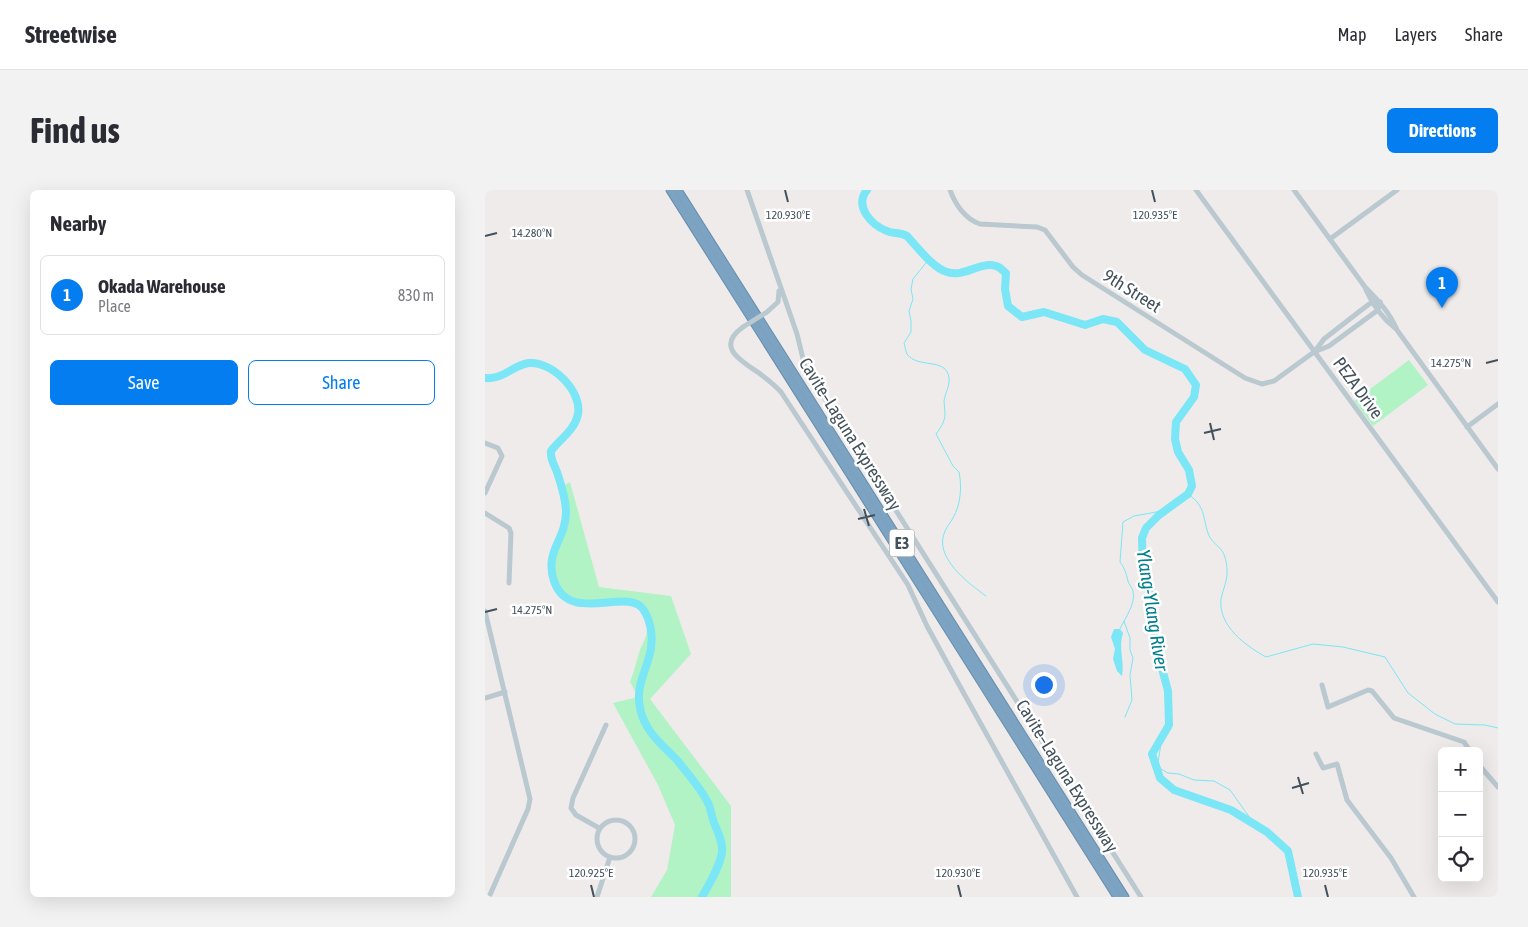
<!DOCTYPE html>
<html lang="en">
<head>
<meta charset="utf-8">
<style>
  body { margin:0; font-family:"Asap Condensed",sans-serif; background:#f2f2f3; color:#2b2b33 }
  .controls { position:absolute; right:15px; bottom:15px; display:grid; overflow:hidden; border-radius:8px; box-shadow:0 5px 20px #0002 }
  .controls button { width:45px; height:45px; display:grid; place-items:center; padding:0; border:0; border-bottom:1px solid #e1e1e2; background:#fff; color:#2b2b33; font:25px sans-serif }
  .you { position:absolute; left:558px; top:494px; width:18px; height:18px; margin:-12px; border:4px solid #fff; border-radius:50%; background:#1a73e8; box-shadow:0 0 0 8px #1a73e833 }
  .badge { display:grid; place-items:center; width:32px; height:32px; border-radius:50%; background:#047df0; color:#fff; font-size:16px; font-weight:700 }
  .pin { position:absolute; translate:-50% -41px; filter:drop-shadow(0 1px 2px #0008) }
  .pin::after { content:''; position:absolute; top:26px; width:18px; height:15px; background:inherit; clip-path:polygon(0 0,100% 0,50% 100%) }
  .list { margin:0; padding:0; list-style:none }
  h2 { display:flex; justify-content:space-between; align-items:center; height:65px; margin:0; padding:0 20px; font-size:21px }
  h2 small { font-size:16px; font-weight:400; color:#7c7c81 }
  .list li { display:grid; grid-template-columns:32px 1fr auto; gap:15px; align-items:center; box-sizing:border-box; height:80px; margin:0 10px 10px; padding:0 10px; border:1px solid #e1e1e2; border-radius:8px }
  .list b { display:block; font-size:19px; white-space:nowrap }
  .list p { margin:0; font-size:16px; white-space:nowrap; color:#7c7c81 }
  .list em { font-size:16px; font-style:normal; color:#7c7c81 }
  .actions { display:flex; gap:10px; padding:15px 20px }
  .actions a { flex:1; padding:11px 0; border:1px solid #047df0; border-radius:8px; text-align:center; font-size:18px; color:#047df0 }
  .actions .main { background:#047df0; color:#fff }
  .icon { flex:none; width:28px; height:28px; fill:none; stroke:currentColor; stroke-width:2; stroke-linecap:round; stroke-linejoin:round }
  .map { position:relative; flex:none; width:1013px; height:707px; overflow:hidden; border-radius:8px }
  header { display:flex; align-items:center; gap:30px; box-sizing:border-box; height:70px; padding:0 25px; background:#fff; border-bottom:1px solid #e1e1e2 }
  header strong { font-size:24px }
  nav { display:flex; gap:28px; margin-inline-start:auto; font-size:18px }
  .intro { display:flex; align-items:center; justify-content:space-between; box-sizing:border-box; height:120px; padding:0 30px }
  h1 { margin:0; font-size:35px }
  .button { padding:12px 22px; border-radius:8px; background:#047df0; color:#fff; font-size:18px; font-weight:700 }
  main { display:flex; gap:30px; padding:0 30px }
  aside { flex:1; background:#fff; border-radius:8px; box-shadow:0 5px 20px #0002 }
  .map>svg:first-child { display:block }
  .green { fill:#b2f3c6 }
  .water { fill:#7ae6f6 }
  .lines { fill:none; stroke-linecap:round; stroke-linejoin:round }
  .stream { stroke:#7ae6f6; stroke-width:1 }
  .river { stroke:#7ae6f6; stroke-width:8 }
  .highway-casing { stroke:#678ead; stroke-width:9 }
  .minor { stroke:#bac8d0; stroke-width:5 }
  .highway { stroke:#7ca3c1; stroke-width:7 }
  .minor-bridge { stroke:#bac8d0; stroke-width:5 }
  .ticks { fill:none; stroke:#42515b; stroke-width:2 }
  .labels { text-anchor:middle; stroke-width:5; stroke-linejoin:round; paint-order:stroke }
  .shield { fill:#fff; stroke:#7b858c; stroke-width:1 }
  .shield-label { font-size:16px; font-weight:bold; fill:#42515b }
  .street-label { font-size:18px; fill:#42515b; stroke:#fff }
  .water-label { font-size:19px; font-style:italic; fill:#037e8f; stroke:#fff }
  .ticks-label { font-size:12px; text-anchor:middle; fill:#42515b; stroke:#fff; stroke-width:5; stroke-linejoin:round; paint-order:stroke }
</style>
</head>
<body>
<header>
<strong>Streetwise</strong>
<nav><a>Map</a><a>Layers</a><a>Share</a></nav>
</header>
<div class="intro"><h1>Find us</h1><a class="button">Directions</a></div>
<main>
<aside>
<h2>Nearby<small></small></h2>
<ul class="list">
<li><span class="badge">1</span><div><b>Okada Warehouse</b><p>Place</p></div><em>830 m</em></li>
</ul>
<div class="actions"><a class="main">Save</a><a>Share</a></div>
</aside>
<div class="map">
<svg width="1013" height="707" viewBox="0 0 1013 707">
  <rect width="100%" height="100%" fill="#efebeb"/>
  <g class="green">
    <path d="M924,170L943,195L888,236L869,211Z"/>
    <path d="M85,292L114,397L186,406L206,464L165,509L246,616V707H166L182,680L190,635L173,595L128,513L153,507L145,492C149,482 151,473 154,463C156,456 161,449 162,441C167,383 91,439 71,397C66,386 64,371 68,359C72,351 78,344 79,335C82,322 79,310 76,297Z"/>
  </g>
  <path class="water" d="M629,439H635L638,443C633,458 640,473 637,486L632,481L628,469L630,459L626,447Z"/>
  <g class="lines">
    <g class="stream">
      <path d="M444,69L428,89L426,99L428,109L424,121L426,131V142L419,153C420,157 421,162 422,164C432,179 462,167 464,188C465,196 460,203 459,211C459,215 460,219 460,223C460,232 456,237 451,244L468,276L474,282C477,296 476,314 468,328C466,332 462,336 460,341C448,367 483,393 501,406"/>
      <path d="M703,304C721,317 717,325 723,343C726,352 732,354 737,361C740,365 742,374 742,379C743,390 738,399 736,409C733,436 761,456 781,467L828,454L858,457L900,467L923,503L950,524L970,534L1000,535L1013,538"/>
      <path d="M639,431L645,448V460L648,468L645,485L647,510L640,527"/>
      <path d="M635,439C640,428 651,414 648,401C647,397 644,395 643,391C641,383 640,379 635,372L638,332L649,326L677,321L690,314"/>
      <path d="M677,548L673,572L676,579L683,583L694,584L709,590L729,591L745,600L770,635"/>
    </g>
    <g class="river">
      <path d="M382,0C369,16 386,35 402,41C408,44 415,42 422,46C432,57 448,78 462,82C479,88 495,71 511,76C515,77 518,81 521,83L520,99L523,116L537,127L559,122L600,135L618,129L632,132L660,160L700,179L711,195L709,207L691,232L690,249L693,262L704,280L707,296L703,304L674,325L661,338L657,348L658,381L665,406L671,456L683,501L684,535L667,564L675,588L689,600L746,620L782,642L803,661L813,707"/>
      <path d="M0,188C19,190 27,175 44,173C66,171 97,200 93,224C90,240 75,249 66,261C65,269 69,274 72,282C76,294 81,310 81,322C81,350 59,361 69,391C84,435 142,397 158,419C167,432 169,452 164,467C159,485 151,498 155,518C159,540 176,554 191,569C201,581 218,601 224,615C226,621 227,627 229,633C233,642 238,652 237,662C235,677 224,694 217,707"/>
    </g>
    <g class="highway-casing">
      <g id="highway">
        <path d="M185,0L632,707"/>
        <path d="M193,0L640,707"/>
      </g>
    </g>
    <g class="minor">
      <path d="M262,0L312,144L320,177L656,707"/>
      <path d="M465,0C470,14 480,29 495,34L552,37L560,40L588,77L597,85L760,188L777,194L789,191L829,162L844,156L893,120L895,112"/>
      <path d="M711,0L1013,412"/>
      <path d="M809,0L880,97C893,110 905,123 912,140L1013,279"/>
      <path d="M845,49L912,0"/>
      <path d="M881,100C888,115 897,128 910,138"/>
      <path d="M282,122L293,112L294,101"/>
      <path d="M258,137C230,157 256,171 274,183C282,189 290,195 296,202L423,395L442,436L472,491L592,707"/>
      <path d="M830,161L839,149L875,121L887,112H895"/>
      <path d="M982,237L1013,214"/>
      <path d="M0,253L13,258L17,266L0,303"/>
      <path d="M0,323L24,338L26,343L24,393"/>
      <path d="M0,421L45,609L43,619L4,707"/>
      <path d="M837,495L843,517L883,500L887,501L909,528L979,552L985,561"/>
      <path d="M0,508L20,502"/>
      <path d="M831,564L838,578L852,574L862,610L906,668L929,707"/>
      <path d="M994,575L1013,597"/>
      <circle cx="131" cy="649" r="19"/>
      <path d="M114,638L91,625L86,618L88,608L121,535"/>
      <path d="M112,707L125,667"/>
    </g>
    <use href="#highway" class="highway"/>
    <path class="minor-bridge" d="M258,137L282,122"/>
  </g>
  <path class="ticks" d="M300,0L303,12M667,0L670,12M0,46L12,43M1001,173L1013,170M725,233L729,250M719,243L736,239M379,319L384,336M373,329L390,325M0,422L12,419M813,587L818,604M807,598L824,593M106,695L109,707M473,695L476,707M840,695L843,707"/>
  <g class="labels">
    <rect class="shield" x="404.5" y="339.5" width="25" height="27" rx="4"/>
    <g class="shield-label">
      <text x="417" y="359">E3</text>
    </g>
    <g class="street-label">
      <text transform="translate(647 101) rotate(32)" y="6">9th Street</text>
      <text transform="translate(873 198) rotate(54)" y="6">PEZA Drive</text>
      <text transform="translate(365 244) rotate(58)" y="6">Cavite–Laguna Expressway</text>
      <text transform="translate(582 586) rotate(58)" y="6">Cavite–Laguna Expressway</text>
    </g>
    <g class="water-label">
      <text transform="translate(668 420) rotate(81)" y="7">Ylang-Ylang River</text>
    </g>
  </g>
  <g class="ticks-label">
    <text x="303" y="29">120.930°E</text>
    <text x="670" y="29">120.935°E</text>
    <text x="47" y="47">14.280°N</text>
    <text x="966" y="177">14.275°N</text>
    <text x="47" y="424">14.275°N</text>
    <text x="106" y="687">120.925°E</text>
    <text x="473" y="687">120.930°E</text>
    <text x="840" y="687">120.935°E</text>
  </g>
</svg>
<div class="controls">
<button>+</button>
<button>−</button>
<button><svg class="icon" aria-label="locate" viewBox="0 0 24 24"><circle cx="12" cy="12" r="6"/><path d="M12 2v4M12 18v4M2 12h4M18 12h4"/></svg></button>
</div>
<div class="you"></div>
<div class="pin badge" style="left:957px;top:118px">1</div>
</div>
</main>
</body>
</html>
